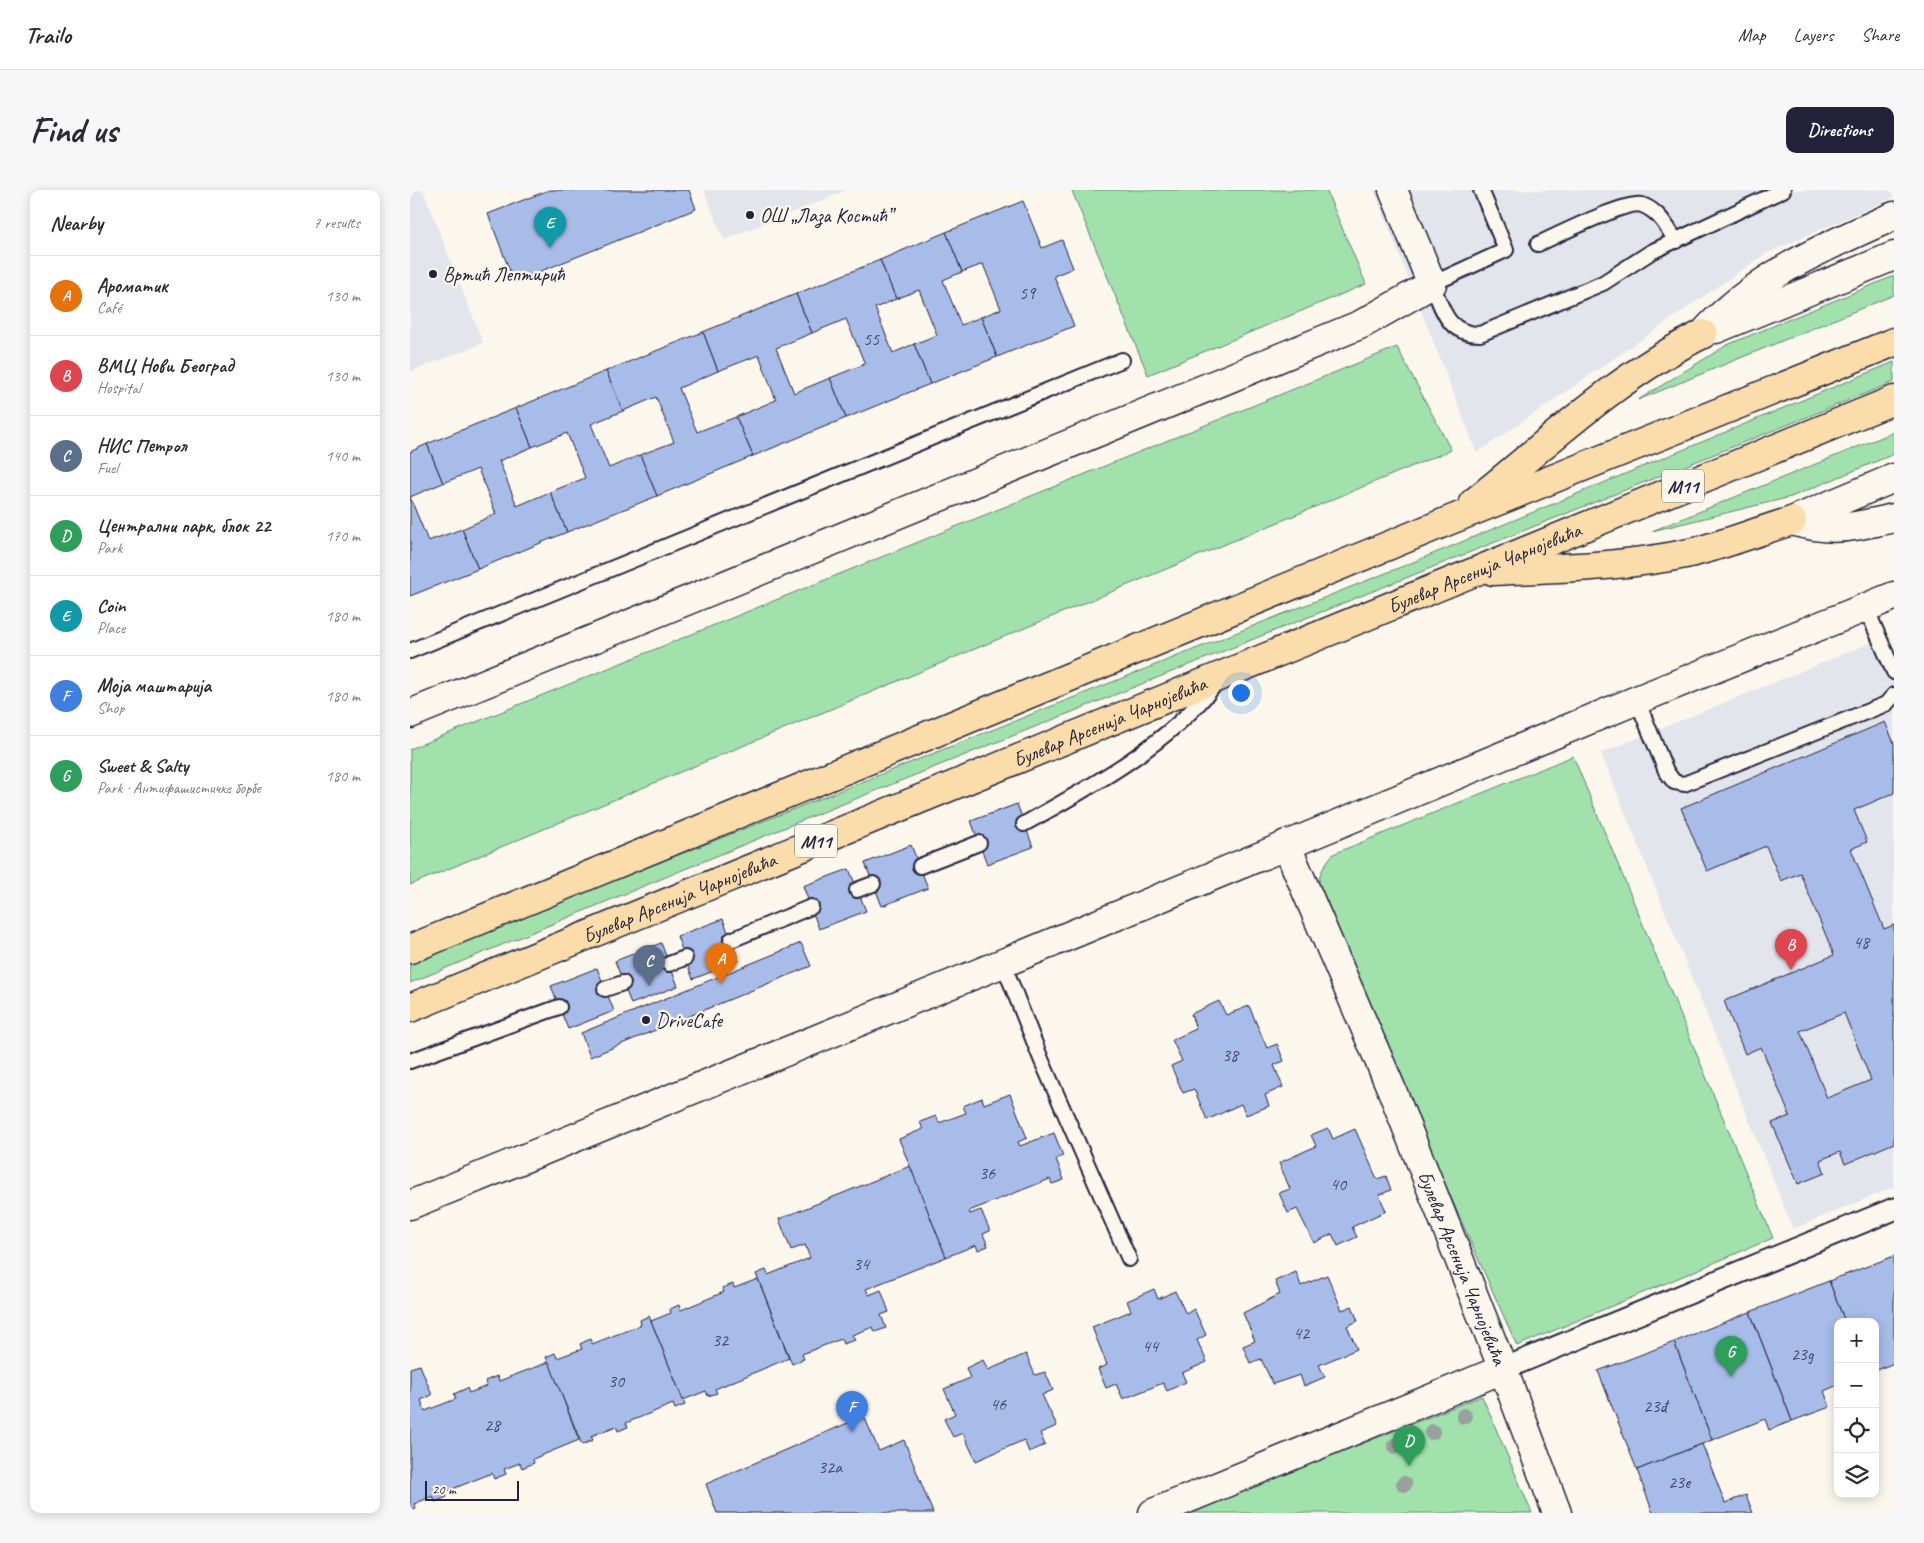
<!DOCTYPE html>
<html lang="en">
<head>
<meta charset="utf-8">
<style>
  body { margin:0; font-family:Caveat,sans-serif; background:#f7f7f7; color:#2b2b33 }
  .controls { position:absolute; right:15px; bottom:15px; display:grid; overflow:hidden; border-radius:10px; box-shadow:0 2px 12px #0003 }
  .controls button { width:45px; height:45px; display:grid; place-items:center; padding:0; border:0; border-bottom:1px solid #e1e1e2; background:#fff; color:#2b2b33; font:25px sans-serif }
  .scale { position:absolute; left:15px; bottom:12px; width:94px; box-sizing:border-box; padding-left:5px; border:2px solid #22223b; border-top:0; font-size:14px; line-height:18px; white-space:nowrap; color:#22223b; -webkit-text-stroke:4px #fbf7ec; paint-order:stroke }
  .you { position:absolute; left:830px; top:502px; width:18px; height:18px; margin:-12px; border:4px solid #fff; border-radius:50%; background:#1a73e8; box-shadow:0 0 0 8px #1a73e833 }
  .badge { display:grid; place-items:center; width:32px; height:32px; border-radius:50%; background:#22223b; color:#fff; font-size:16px; font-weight:700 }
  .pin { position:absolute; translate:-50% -41px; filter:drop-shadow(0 1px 2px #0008) }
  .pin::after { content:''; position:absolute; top:26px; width:18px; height:15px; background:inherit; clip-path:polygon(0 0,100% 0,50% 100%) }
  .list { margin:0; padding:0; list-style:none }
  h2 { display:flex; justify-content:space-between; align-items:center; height:65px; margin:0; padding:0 20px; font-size:21px }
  h2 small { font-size:16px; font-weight:400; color:#7c7c81 }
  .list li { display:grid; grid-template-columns:32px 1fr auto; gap:15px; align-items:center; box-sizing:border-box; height:80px; padding:0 20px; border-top:1px solid #e1e1e2 }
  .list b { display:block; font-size:19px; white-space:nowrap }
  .list p { margin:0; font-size:16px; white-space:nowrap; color:#7c7c81 }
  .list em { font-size:16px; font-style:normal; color:#7c7c81 }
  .icon { flex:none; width:28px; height:28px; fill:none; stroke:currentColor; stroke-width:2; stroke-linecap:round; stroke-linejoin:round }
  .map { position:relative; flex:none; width:1484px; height:1323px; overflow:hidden; border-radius:10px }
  header { display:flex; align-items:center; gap:30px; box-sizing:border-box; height:70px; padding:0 25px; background:#fff; border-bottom:1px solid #e1e1e2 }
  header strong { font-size:24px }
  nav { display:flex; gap:28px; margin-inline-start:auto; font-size:18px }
  .intro { display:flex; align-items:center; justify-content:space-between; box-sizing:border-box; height:120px; padding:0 30px }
  h1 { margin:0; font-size:35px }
  .button { padding:12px 22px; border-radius:10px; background:#22223b; color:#fff; font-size:18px; font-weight:700 }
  main { display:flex; gap:30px; padding:0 30px }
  aside { flex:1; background:#fff; border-radius:10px; box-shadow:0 2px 12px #0003 }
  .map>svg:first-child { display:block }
  .built { fill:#e2e5eb }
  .green { fill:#a0e1ac; stroke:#618274 }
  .building { fill:#a8bcea; stroke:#22223b; fill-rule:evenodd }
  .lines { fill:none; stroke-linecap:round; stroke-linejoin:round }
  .service-casing { stroke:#22223b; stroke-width:18 }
  .pedestrian-casing { stroke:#22223b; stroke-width:25 }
  .minor-casing { stroke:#22223b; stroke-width:31 }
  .tertiary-casing { stroke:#22223b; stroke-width:31 }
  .trunk-casing { stroke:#22223b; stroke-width:31 }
  .service { stroke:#fbf7ec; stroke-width:14 }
  .pedestrian { stroke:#fbf7ec; stroke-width:21 }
  .minor { stroke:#fbf7ec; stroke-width:28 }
  .tertiary { stroke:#fbf7ec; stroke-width:28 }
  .trunk { stroke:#faddab; stroke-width:28 }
  .tree { fill:#99a19d }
  .poi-dot { fill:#22223b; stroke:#fbf7ec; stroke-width:2 }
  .labels { text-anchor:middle; stroke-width:4.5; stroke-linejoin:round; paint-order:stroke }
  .number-label { font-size:18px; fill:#444867 }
  .shield { fill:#fbf7ec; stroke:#636270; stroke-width:1 }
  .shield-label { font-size:19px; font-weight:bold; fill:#22223b }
  .poi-label { font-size:20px; fill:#22223b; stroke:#fbf7ec; text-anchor:start }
  .street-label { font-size:20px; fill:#22223b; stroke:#fbf7ec }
</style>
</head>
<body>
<header>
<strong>Trailo</strong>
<nav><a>Map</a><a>Layers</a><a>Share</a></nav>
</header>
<div class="intro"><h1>Find us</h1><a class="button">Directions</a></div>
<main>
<aside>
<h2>Nearby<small>7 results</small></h2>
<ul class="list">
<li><span class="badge" style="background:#e8710a">A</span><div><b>Ароматик</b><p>Café</p></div><em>130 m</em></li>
<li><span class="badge" style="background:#e0444e">B</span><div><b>ВМЦ Нови Београд</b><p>Hospital</p></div><em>130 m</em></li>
<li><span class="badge" style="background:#5c6f8a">C</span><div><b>НИС Петрол</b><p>Fuel</p></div><em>140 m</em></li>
<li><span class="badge" style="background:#2e9e5b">D</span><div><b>Централни парк, блок 22</b><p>Park</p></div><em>170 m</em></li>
<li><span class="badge" style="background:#0f9aa8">E</span><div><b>Coin</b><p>Place</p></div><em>180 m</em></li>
<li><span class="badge" style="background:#3f7fe0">F</span><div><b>Моја маштарија</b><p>Shop</p></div><em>180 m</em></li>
<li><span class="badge" style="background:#2e9e5b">G</span><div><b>Sweet &amp; Salty</b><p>Park · Антифашистичке борбе</p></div><em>180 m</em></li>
</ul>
</aside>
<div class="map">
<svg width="1484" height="1323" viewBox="0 0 1484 1323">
  <rect width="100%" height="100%" fill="#fbf7ec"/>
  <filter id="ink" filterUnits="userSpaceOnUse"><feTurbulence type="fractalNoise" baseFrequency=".02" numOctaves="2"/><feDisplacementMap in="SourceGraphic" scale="10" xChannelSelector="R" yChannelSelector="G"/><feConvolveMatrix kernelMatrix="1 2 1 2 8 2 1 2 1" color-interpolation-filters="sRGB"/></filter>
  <g filter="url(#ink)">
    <g class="built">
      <path d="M0,0H13L73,153L0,182Z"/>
      <path d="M294,0H437L314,50Z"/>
      <path d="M964,0H1484V7L1355,64L1067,263Z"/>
      <path d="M1480,445L1484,455V997L1383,1039L1191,563Z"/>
    </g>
    <g class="green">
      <path d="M665,0H916L956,94L738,185L662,1Z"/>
      <path d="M1484,86V105L1228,210L1317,155Z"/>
      <path d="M987,157L1041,260L0,695V559Z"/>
      <path d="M1484,172V192L398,628L0,793V772L1001,373Z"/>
      <path d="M1484,242V264L1381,307L1242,341Z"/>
      <path d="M1163,566L1363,1048L1107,1156L916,727C907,700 903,688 923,664Z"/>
      <path d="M1072,1206L1122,1323H778Z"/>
    </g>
    <g class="building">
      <path d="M139,0H279L286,19L104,92L78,24Z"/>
      <path d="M613,11L632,58L652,50L663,78L644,86L664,136L587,167L571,127L591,119L573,74L552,82L536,42Z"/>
      <path d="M536,42L552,82L533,90L551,135L571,127L587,167L520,194L504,154L527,145L509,100L486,109L470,70Z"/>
      <path d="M470,70L486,109L465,118L483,163L504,154L520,194L436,228L420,188L455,174L436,129L402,143L386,104Z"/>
      <path d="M386,104L402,143L366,158L384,203L420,188L436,228L343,266L326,227L366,210L349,165L308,181L293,142Z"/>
      <path d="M293,142L308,181L269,198L287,242L326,227L343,266L247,306L230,265L264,252L246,207L213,221L196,181Z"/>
      <path d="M196,181L213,221L181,234L199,278L230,265L247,306L157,342L140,302L175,288L157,243L122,257L106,218Z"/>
      <path d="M106,218L122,257L89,271L107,316L140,302L157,342L68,379L52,339L86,324L68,279L33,293L17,254Z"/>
      <path d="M17,254L33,293L0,307L18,351L52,339L68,379L0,406V262Z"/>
      <path d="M1475,532L1484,553V603L1444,620L1457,652L1441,659L1474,739L1484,735V953L1435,974L1430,962L1410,970L1415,983L1388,994L1362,933L1380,926L1351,857L1335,864L1314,811L1424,765L1390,683L1371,691L1356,656L1297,681L1271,618ZM1434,823L1461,890L1417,908L1390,841Z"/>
      <path d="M607,614L623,657L577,674L561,631Z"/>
      <path d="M501,655L518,698L472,716L455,673Z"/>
      <path d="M439,679L456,721L409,739L393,696Z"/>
      <path d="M313,729L329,771L283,789L267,746Z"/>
      <path d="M251,753L268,796L221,814L205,771Z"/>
      <path d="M391,753L401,776L180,867L171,843Z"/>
      <path d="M187,778L204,821L158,839L141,796Z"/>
      <path d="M809,811L816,825L839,816L857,858L867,854L874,871L864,875L873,897L855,905L859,916L836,925L831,914L797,930L784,899L773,903L761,876L772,871L762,850L786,839L781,824Z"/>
      <path d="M600,904L617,948L608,952L610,956L644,943L653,966L646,969L654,990L642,994L640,989L559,1021L560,1024L571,1020L580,1041L573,1044L578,1056L568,1060L566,1055L536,1067L489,949L513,939L510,932L526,926L529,933L556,923L553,916L572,908L574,914Z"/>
      <path d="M918,938L923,949L945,939L967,989L976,986L981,1000L969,1005L976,1021L942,1037L947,1047L928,1056L922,1044L904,1053L887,1019L878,1023L869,1003L880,999L869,973L906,956L901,945Z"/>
      <path d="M500,976L536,1067L456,1099L459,1105L471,1100L479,1122L471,1125L476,1138L465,1142L463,1137L442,1145L445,1150L433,1154L431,1149L392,1164L394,1169L382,1174L346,1084L356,1080L358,1085L400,1068L395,1055L381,1060L369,1029Z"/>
      <path d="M1484,1066V1173L1465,1181V1132H1435L1419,1091Z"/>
      <path d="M886,1082L891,1096L917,1085L932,1120L942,1116L948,1131L937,1136L947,1159L909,1175L915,1187L894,1196L890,1185L863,1194L851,1169L840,1173L833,1156L845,1151L833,1123L870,1104L865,1091Z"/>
      <path d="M348,1089L379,1168L305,1199L307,1203L298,1206L296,1201L273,1210L241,1131L261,1123L260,1119L269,1115L271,1120L314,1102L312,1098L323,1094L324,1098Z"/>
      <path d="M1419,1091L1435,1132H1428V1195L1414,1201L1420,1217L1382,1231L1340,1122Z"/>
      <path d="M744,1099L748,1109L765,1101L776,1124L784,1119L796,1145L787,1150L797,1172L772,1183L776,1192L757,1201L753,1193L713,1209L706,1194L696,1198L688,1179L697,1175L682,1137L721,1121L717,1111Z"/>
      <path d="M1340,1122L1382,1231L1359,1240L1355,1229L1302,1250L1264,1152Z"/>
      <path d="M239,1126L275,1215L265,1219L263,1214L216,1233L218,1237L208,1241L206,1236L181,1246L183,1250L172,1255L136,1167L145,1163L147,1168L172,1159L170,1154L180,1149L182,1154L231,1135L230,1130Z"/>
      <path d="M1264,1152L1302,1250L1227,1280L1188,1181Z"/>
      <path d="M616,1164L625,1185L635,1182L643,1200L632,1205L647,1236L630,1243L635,1255L619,1262L614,1250L566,1271L553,1243L543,1247L534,1229L545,1224L534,1199L560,1188L556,1178L573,1170L578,1180Z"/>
      <path d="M139,1172L169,1250L123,1269L124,1273L112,1278L110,1273L94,1279L96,1284L84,1289L82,1283L35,1302L37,1307L25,1312L23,1306L4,1314L6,1319L0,1321V1178L10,1175L22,1205L11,1210L15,1221L46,1209L44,1204L57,1198L59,1203L77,1196L75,1191L87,1186L89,1191Z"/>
      <path d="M454,1226L469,1261L494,1250L523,1323H307L296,1294Z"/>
      <path d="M1292,1254L1315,1313L1336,1305L1343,1323H1243L1227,1280Z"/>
    </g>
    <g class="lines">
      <g class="service-casing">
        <g id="service">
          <path d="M1071,0L1096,60L1022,94C1033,120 1037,144 1070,144L1193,93L1241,62L1373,0"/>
          <path d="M1128,54C1146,46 1217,10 1232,15C1249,21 1257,37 1266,51"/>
          <path d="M1456,418L1484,482"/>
          <path d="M0,461L712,170"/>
          <path d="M1227,510L1256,581L1264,592L1274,594L1476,514L1484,505"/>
          <path d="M614,634C679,598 761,553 806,493"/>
          <path d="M510,676L569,653"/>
          <path d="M447,700L463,694"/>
          <path d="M321,750L401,717"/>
          <path d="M593,773L631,869L719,1069"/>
          <path d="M259,774L275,768"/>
          <path d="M195,799L213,793"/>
          <path d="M0,871L149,817"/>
        </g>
      </g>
      <g class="pedestrian-casing">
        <path id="pedestrian" d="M1093,1179L1484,1019"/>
      </g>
      <g class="minor-casing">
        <g id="minor">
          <path d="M0,524L952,134L1022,94L983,0"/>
          <path id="s1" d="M876,654L981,898L1093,1179L1147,1323"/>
          <path d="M0,1015L593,773L1227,510L1484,406"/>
          <path d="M743,1323L1093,1179"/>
        </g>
      </g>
      <g class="tertiary-casing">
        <g id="tertiary">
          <path d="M1306,139L1484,66"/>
          <path d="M1293,144C1345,86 1414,57 1484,26"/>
          <path d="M1382,331L1484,288"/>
          <path d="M1382,331C1424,343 1442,337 1484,328"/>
        </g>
      </g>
      <g class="trunk-casing">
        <g id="trunk">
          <path d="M1063,313C1137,254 1207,186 1293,144"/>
          <path d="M1083,381C1149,378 1215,377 1280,363C1314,355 1348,341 1382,331"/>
          <path d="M0,759L1043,329L1484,152"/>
          <path id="s2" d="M0,818L1484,210"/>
        </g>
      </g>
      <use href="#service" class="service"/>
      <use href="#pedestrian" class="pedestrian"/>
      <use href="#minor" class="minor"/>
      <use href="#tertiary" class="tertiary"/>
      <use href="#trunk" class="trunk"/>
    </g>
    <g class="tree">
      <circle cx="1054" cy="1226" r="8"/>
      <circle cx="1022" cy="1242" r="8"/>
      <circle cx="985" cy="1256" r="8"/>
      <circle cx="994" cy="1294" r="8"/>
    </g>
  </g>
  <g class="poi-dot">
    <circle cx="340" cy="25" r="5"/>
    <circle cx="23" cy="84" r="5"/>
    <circle cx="236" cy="830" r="5"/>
  </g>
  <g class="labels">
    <g class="number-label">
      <text x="617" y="109">59</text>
      <text x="461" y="155">55</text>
      <text x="1451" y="758">48</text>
      <text x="820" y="871">38</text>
      <text x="577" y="989">36</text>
      <text x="928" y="1000">40</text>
      <text x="451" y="1080">34</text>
      <text x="891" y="1149">42</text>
      <text x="310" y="1156">32</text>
      <text x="740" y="1162">44</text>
      <text x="1392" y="1170">23g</text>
      <text x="206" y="1197">30</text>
      <text x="588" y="1220">46</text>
      <text x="1245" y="1222">23đ</text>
      <text x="82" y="1241">28</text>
      <text x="420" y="1283">32a</text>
      <text x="1269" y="1298">23e</text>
    </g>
    <g class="shield">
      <rect x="1252" y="279.5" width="42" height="33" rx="4"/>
      <rect x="385" y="634.5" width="42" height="33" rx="4"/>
    </g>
    <g class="shield-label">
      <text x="1273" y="303">M11</text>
      <text x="406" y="658">M11</text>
    </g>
    <g class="poi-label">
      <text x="350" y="32">ОШ „Лаза Костић”</text>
      <text x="33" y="91">Вртић Лептирић</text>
      <text x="246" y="837">DriveCafe</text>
    </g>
    <g class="street-label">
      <text dy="7" stroke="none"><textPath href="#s2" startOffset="1161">Булевар Арсенија Чарнојевића</textPath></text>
      <text dy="7" stroke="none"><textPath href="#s2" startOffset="756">Булевар Арсенија Чарнојевића</textPath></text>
      <text dy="7" stroke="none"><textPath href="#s2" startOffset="291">Булевар Арсенија Чарнојевића</textPath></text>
      <text dy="7" stroke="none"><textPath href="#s1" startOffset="459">Булевар Арсенија Чарнојевића</textPath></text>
    </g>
  </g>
</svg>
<div class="controls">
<button>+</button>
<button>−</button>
<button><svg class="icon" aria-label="locate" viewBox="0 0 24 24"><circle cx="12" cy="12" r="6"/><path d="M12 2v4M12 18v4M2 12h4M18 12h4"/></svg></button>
<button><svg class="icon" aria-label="layers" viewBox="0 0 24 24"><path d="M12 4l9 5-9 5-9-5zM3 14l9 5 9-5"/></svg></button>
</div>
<div class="scale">20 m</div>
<div class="you"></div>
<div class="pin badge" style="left:311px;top:794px;background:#e8710a">A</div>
<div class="pin badge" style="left:1381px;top:780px;background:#e0444e">B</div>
<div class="pin badge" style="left:239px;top:796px;background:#5c6f8a">C</div>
<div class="pin badge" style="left:999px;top:1276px;background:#2e9e5b">D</div>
<div class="pin badge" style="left:140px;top:58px;background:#0f9aa8">E</div>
<div class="pin badge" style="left:442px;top:1242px;background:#3f7fe0">F</div>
<div class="pin badge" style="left:1321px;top:1187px;background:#2e9e5b">G</div>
</div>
</main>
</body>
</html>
